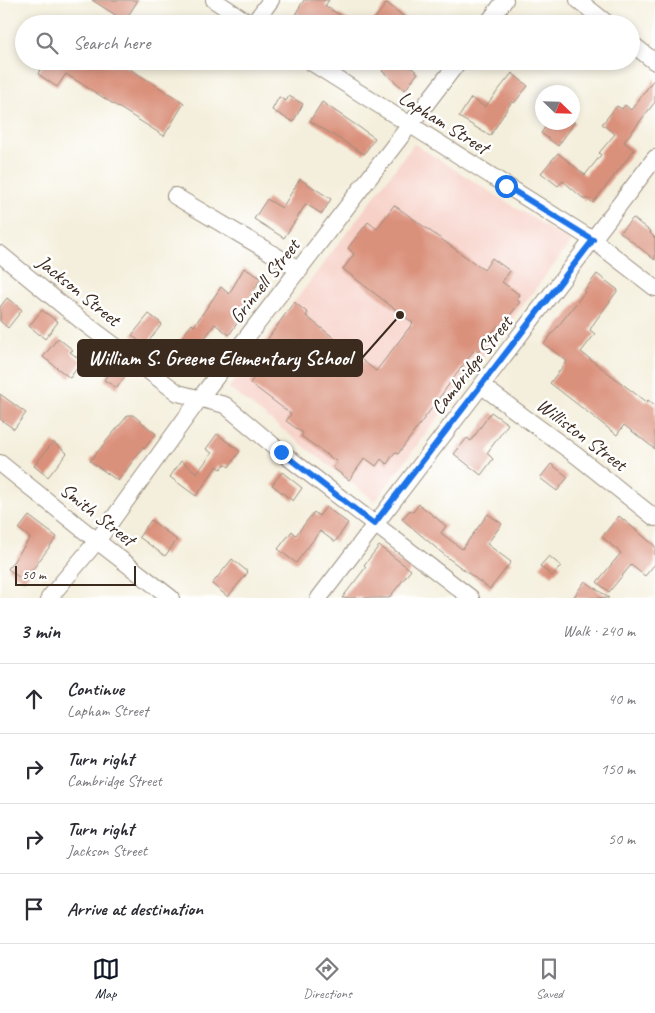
<!DOCTYPE html>
<html lang="en">
<head>
<meta charset="utf-8">
<style>
  body { margin:0; font-family:Caveat,sans-serif; background:#f7f7f7; color:#2b2b33 }
  .compass { position:absolute; left:535px; top:85px; width:45px; height:45px; border-radius:50%; background:#fff; box-shadow:0 2px 8px #0003; rotate:113deg }
  .scale { position:absolute; left:15px; bottom:12px; width:121px; box-sizing:border-box; padding-left:5px; border:2px solid #3b2a1e; border-top:0; font-size:14px; line-height:18px; white-space:nowrap; color:#3b2a1e; -webkit-text-stroke:4px #fff; paint-order:stroke }
  .stop { position:absolute; width:15px; height:15px; margin:-11px; border:4px solid #1a73e8; border-radius:50%; background:#fff }
  .stop.end { background:#1a73e8; border-color:#fff; box-shadow:0 1px 5px #0008 }
  .list { margin:0; padding:0; list-style:none }
  h2 { display:flex; justify-content:space-between; align-items:center; height:65px; margin:0; padding:0 20px; font-size:21px }
  h2 small { font-size:16px; font-weight:400; color:#7c7c81 }
  .list li { display:grid; grid-template-columns:32px 1fr auto; gap:15px; align-items:center; box-sizing:border-box; height:70px; padding:0 20px; border-top:1px solid #e1e1e2 }
  .list b { display:block; font-size:19px; white-space:nowrap }
  .list p { margin:0; font-size:16px; white-space:nowrap; color:#7c7c81 }
  .list em { font-size:16px; font-style:normal; color:#7c7c81 }
  .icon { flex:none; width:28px; height:28px; fill:none; stroke:currentColor; stroke-width:2; stroke-linecap:round; stroke-linejoin:round }
  .map { position:relative; flex:none; width:655px; height:598px; overflow:hidden }
  .search { position:absolute; background:#fff; box-shadow:0 2px 8px #0003; left:15px; right:15px; top:15px; height:55px; display:flex; align-items:center; gap:12px; box-sizing:border-box; padding:0 18px; border-radius:28px; color:#7c7c81; font-size:19px }
  .sheet { height:345px; background:#fff }
  nav { display:flex; justify-content:space-around; align-items:center; box-sizing:border-box; height:70px; border-top:1px solid #e1e1e2; background:#fff; font-size:14px; color:#7c7c81 }
  nav a { display:grid; justify-items:center; gap:2px }
  nav .on { color:#111827 }
  .map>svg:first-child { display:block }
  .built { fill:#f7d1c8 }
  .building { fill:#da917c }
  .lines { fill:none; stroke-linecap:round; stroke-linejoin:round }
  .street-casing { stroke:#988c7d; stroke-width:18 }
  .street { stroke:#fff; stroke-width:16 }
  .route { stroke:#1a73e8; stroke-width:6 }
  .labels { text-anchor:middle; stroke-width:5; stroke-linejoin:round; paint-order:stroke }
  .street-label { font-size:20px; fill:#3b2a1e; stroke:#fff }
  .leader { fill:none; stroke:#3b2a1e; stroke-width:2 }
  .callout-dot { fill:#3b2a1e; stroke:#fff; stroke-width:2 }
  .callout { fill:#3b2a1e; stroke:#3b2a1e; stroke-width:2 }
  .callout-label { font-size:21px; text-anchor:middle; font-weight:bold; fill:#fff }
</style>
</head>
<body>
<div class="map">
<svg width="655" height="598" viewBox="0 0 655 598">
  <rect width="100%" height="100%" fill="#fff"/>
  <filter id="ink" filterUnits="userSpaceOnUse"><feTurbulence type="fractalNoise" baseFrequency=".02" numOctaves="2"/><feDisplacementMap in="SourceGraphic" scale="10" xChannelSelector="R" yChannelSelector="G"/><feConvolveMatrix kernelMatrix="1 2 1 2 8 2 1 2 1" color-interpolation-filters="sRGB"/></filter>
  <filter id="wash" filterUnits="userSpaceOnUse"><feTurbulence type="fractalNoise" baseFrequency=".0096" numOctaves="4" result="noise"/><feDisplacementMap in="SourceGraphic" scale="20" xChannelSelector="R" yChannelSelector="G"/><feGaussianBlur stdDeviation="1.12" result="paint"/><feColorMatrix in="noise" values="0 0 0 0 0 0 0 0 0 0 0 0 0 0 0 0 0 1.4 0 .05"/><feComposite in="paint" operator="in"/></filter>
  <g filter="url(#wash)">
    <rect width="100%" height="100%" fill="#f4efdc"/>
    <path class="built" d="M414,144L571,242L375,501L229,388Z"/>
    <g id="blocks">
      <g class="building">
        <path d="M92,0H138L125,21Z"/>
        <path d="M304,0H329L325,6L355,24H314L296,13Z"/>
        <path d="M387,3L413,24H370Z"/>
        <path d="M45,61H117L184,103L164,136L66,74L57,87L38,74Z"/>
        <path d="M389,61H403L418,73L405,90L382,71Z"/>
        <path d="M512,73L528,86L514,103L512,101L490,136L459,117L471,98L485,107Z"/>
        <path d="M655,78V102L624,142L634,150L593,203L587,198L585,200L563,181L558,186L541,173L558,153L585,175L601,155L599,153L615,134L602,124L617,106L622,109L625,105L631,110Z"/>
        <path d="M289,96L303,104L293,122L272,110L279,97L286,101Z"/>
        <path d="M322,102L375,138L364,154L310,121Z"/>
        <path d="M549,122H575L558,146L541,133Z"/>
        <path d="M300,179L331,199L322,214L306,204L284,238L254,219L267,199L282,208Z"/>
        <path d="M394,205L484,270L492,258L510,271L502,282L520,295L516,299L520,302L501,327L498,325L478,352L475,349L398,454L395,452L387,464L381,459L376,466L365,458L349,480L333,468L337,462L301,436L303,433L286,421L291,414L250,383L259,371L250,364L294,302L308,313L306,316L376,371L413,323L343,269L354,254L348,248L368,222L377,229Z"/>
        <path d="M633,218L651,232L650,233L655,238V260L620,232Z"/>
        <path d="M244,268L261,278L238,318L240,319L229,335L215,324L183,368L168,356L192,324L194,326L221,287L229,294Z"/>
        <path d="M597,274L618,290L594,323L590,330L595,334L581,352L646,402L648,400L655,406V449L624,425L617,435L550,383L567,361L544,344L585,292L584,291Z"/>
        <path d="M7,298L22,310L8,328L0,321V307Z"/>
        <path d="M42,310L58,322L45,339L29,326Z"/>
        <path d="M149,314L162,324L145,346L132,335Z"/>
        <path d="M58,338L73,350L70,352L82,361L70,378L43,357Z"/>
        <path d="M114,365L127,373L117,388L104,380Z"/>
        <path d="M0,394L26,413L14,429L0,419Z"/>
        <path d="M491,412L508,424L487,453L493,459L481,475L454,454L467,438L471,441Z"/>
        <path d="M128,415H133L156,434L144,449L143,447L118,481L90,461Z"/>
        <path d="M217,434L240,451L229,467L225,464L221,469L217,466L196,496L170,477L181,461L197,473L212,453L206,449Z"/>
        <path d="M53,442L67,453L48,477L34,466Z"/>
        <path d="M551,464L568,477L557,491L540,478Z"/>
        <path d="M282,472L302,488L293,501L272,485Z"/>
        <path d="M419,504L446,526L441,533L462,549L488,514L502,524L487,544L511,562L490,589L448,558L402,519L410,510L413,512Z"/>
        <path d="M326,507L348,523L335,542L320,531L296,563L278,549L292,531L296,535L314,512L319,516Z"/>
        <path d="M29,516L57,537L24,581L8,569L30,538L19,529Z"/>
        <path d="M619,516L655,546V564L645,576L631,565L609,592L597,582L621,553L602,537Z"/>
        <path d="M151,520L177,540L165,556L139,537Z"/>
        <path d="M379,546L411,570L389,598H342L366,567L364,565Z"/>
        <path d="M549,556L561,566L552,576L540,566Z"/>
        <path d="M232,559L248,572L228,597L212,584Z"/>
        <path d="M585,581L609,598H573Z"/>
      </g>
    </g>
  </g>
  <g filter="url(#ink)">
    <use href="#blocks" fill-opacity="0" stroke="#988c7d" stroke-width="1"/>
    <g class="lines">
      <g class="street-casing">
        <g id="street">
          <path d="M214,0L250,24"/>
          <path d="M578,0L608,24"/>
          <path d="M253,24L271,0"/>
          <path d="M487,24L505,0"/>
          <path d="M631,43L655,62"/>
          <path d="M309,61L593,240L655,288"/>
          <path d="M175,196L300,270"/>
          <path d="M0,254L83,322L178,393L225,405L281,452L471,598"/>
          <path d="M482,386L577,456L655,518"/>
          <path d="M0,463L97,541L171,598"/>
          <path d="M49,598L97,541L200,398L459,61"/>
          <path d="M319,598L655,158"/>
        </g>
      </g>
      <use href="#street" class="street"/>
    </g>
  </g>
  <g class="lines" filter="url(#ink)">
    <path class="route" d="M281,452L374,524L593,240L506,186"/>
  </g>
  <g class="labels">
    <g class="street-label">
      <text transform="translate(444 122) rotate(32)" y="7">Lapham Street</text>
      <text transform="translate(264 281) rotate(-52)" y="7">Grinnell Street</text>
      <text transform="translate(79 290) rotate(39)" y="7">Jackson Street</text>
      <text transform="translate(471 365) rotate(-52)" y="7">Cambridge Street</text>
      <text transform="translate(582 434) rotate(37)" y="7">Williston Street</text>
      <text transform="translate(98 514) rotate(38)" y="7">Smith Street</text>
    </g>
  </g>
  <path class="leader" d="M400 315L362 358"/>
  <circle class="callout-dot" cx="400" cy="315" r="5"/>
  <rect class="callout" x="78" y="340" width="284" height="36" rx="5"/>
  <g class="callout-label">
    <text x="220" y="365">William S. Greene Elementary School</text>
  </g>
</svg>
<svg class="compass" viewBox="-18 -18 36 36"><path d="M0-13l5 13h-10z" fill="#e53935"/><path d="M0 13l5-13h-10z" fill="#7c7c81"/></svg>
<div class="scale">50 m</div>
<div class="stop" style="left:506px;top:186px"></div>
<div class="stop end" style="left:281px;top:452px"></div>
<div class="search"><svg class="icon" aria-label="search" viewBox="0 0 24 24"><circle cx="10" cy="10" r="6"/><path d="M15 15l6 6"/></svg>Search here</div>
</div>
<section class="sheet">
<h2>3 min<small>Walk · 240 m</small></h2>
<ul class="list">
<li><svg class="icon" aria-label="ahead" viewBox="0 0 24 24"><path d="M12 20V5M6 11l6-6 6 6"/></svg><div><b>Continue</b><p>Lapham Street</p></div><em>40 m</em></li>
<li><svg class="icon" aria-label="right" viewBox="0 0 24 24"><path d="M7 20v-9h11M14 6l5 5-5 5"/></svg><div><b>Turn right</b><p>Cambridge Street</p></div><em>150 m</em></li>
<li><svg class="icon" aria-label="right" viewBox="0 0 24 24"><path d="M7 20v-9h11M14 6l5 5-5 5"/></svg><div><b>Turn right</b><p>Jackson Street</p></div><em>50 m</em></li>
<li><svg class="icon" aria-label="arrive" viewBox="0 0 24 24"><path d="M6 21V4h12l-3 4 3 4H6"/></svg><div><b>Arrive at destination</b></div></li>
</ul>
</section>
<nav>
<a class="on"><svg class="icon" aria-label="map" viewBox="0 0 24 24"><path d="M3 6l6-2 6 2 6-2v14l-6 2-6-2-6 2zM9 4v14M15 6v14"/></svg>Map</a>
<a><svg class="icon" aria-label="directions" viewBox="0 0 24 24"><path d="M12 3l9 9-9 9-9-9zM9 14v-3h6M13 9l2 2-2 2"/></svg>Directions</a>
<a><svg class="icon" aria-label="saved" viewBox="0 0 24 24"><path d="M7 4h10v16l-5-4-5 4z"/></svg>Saved</a>
</nav>
</body>
</html>
